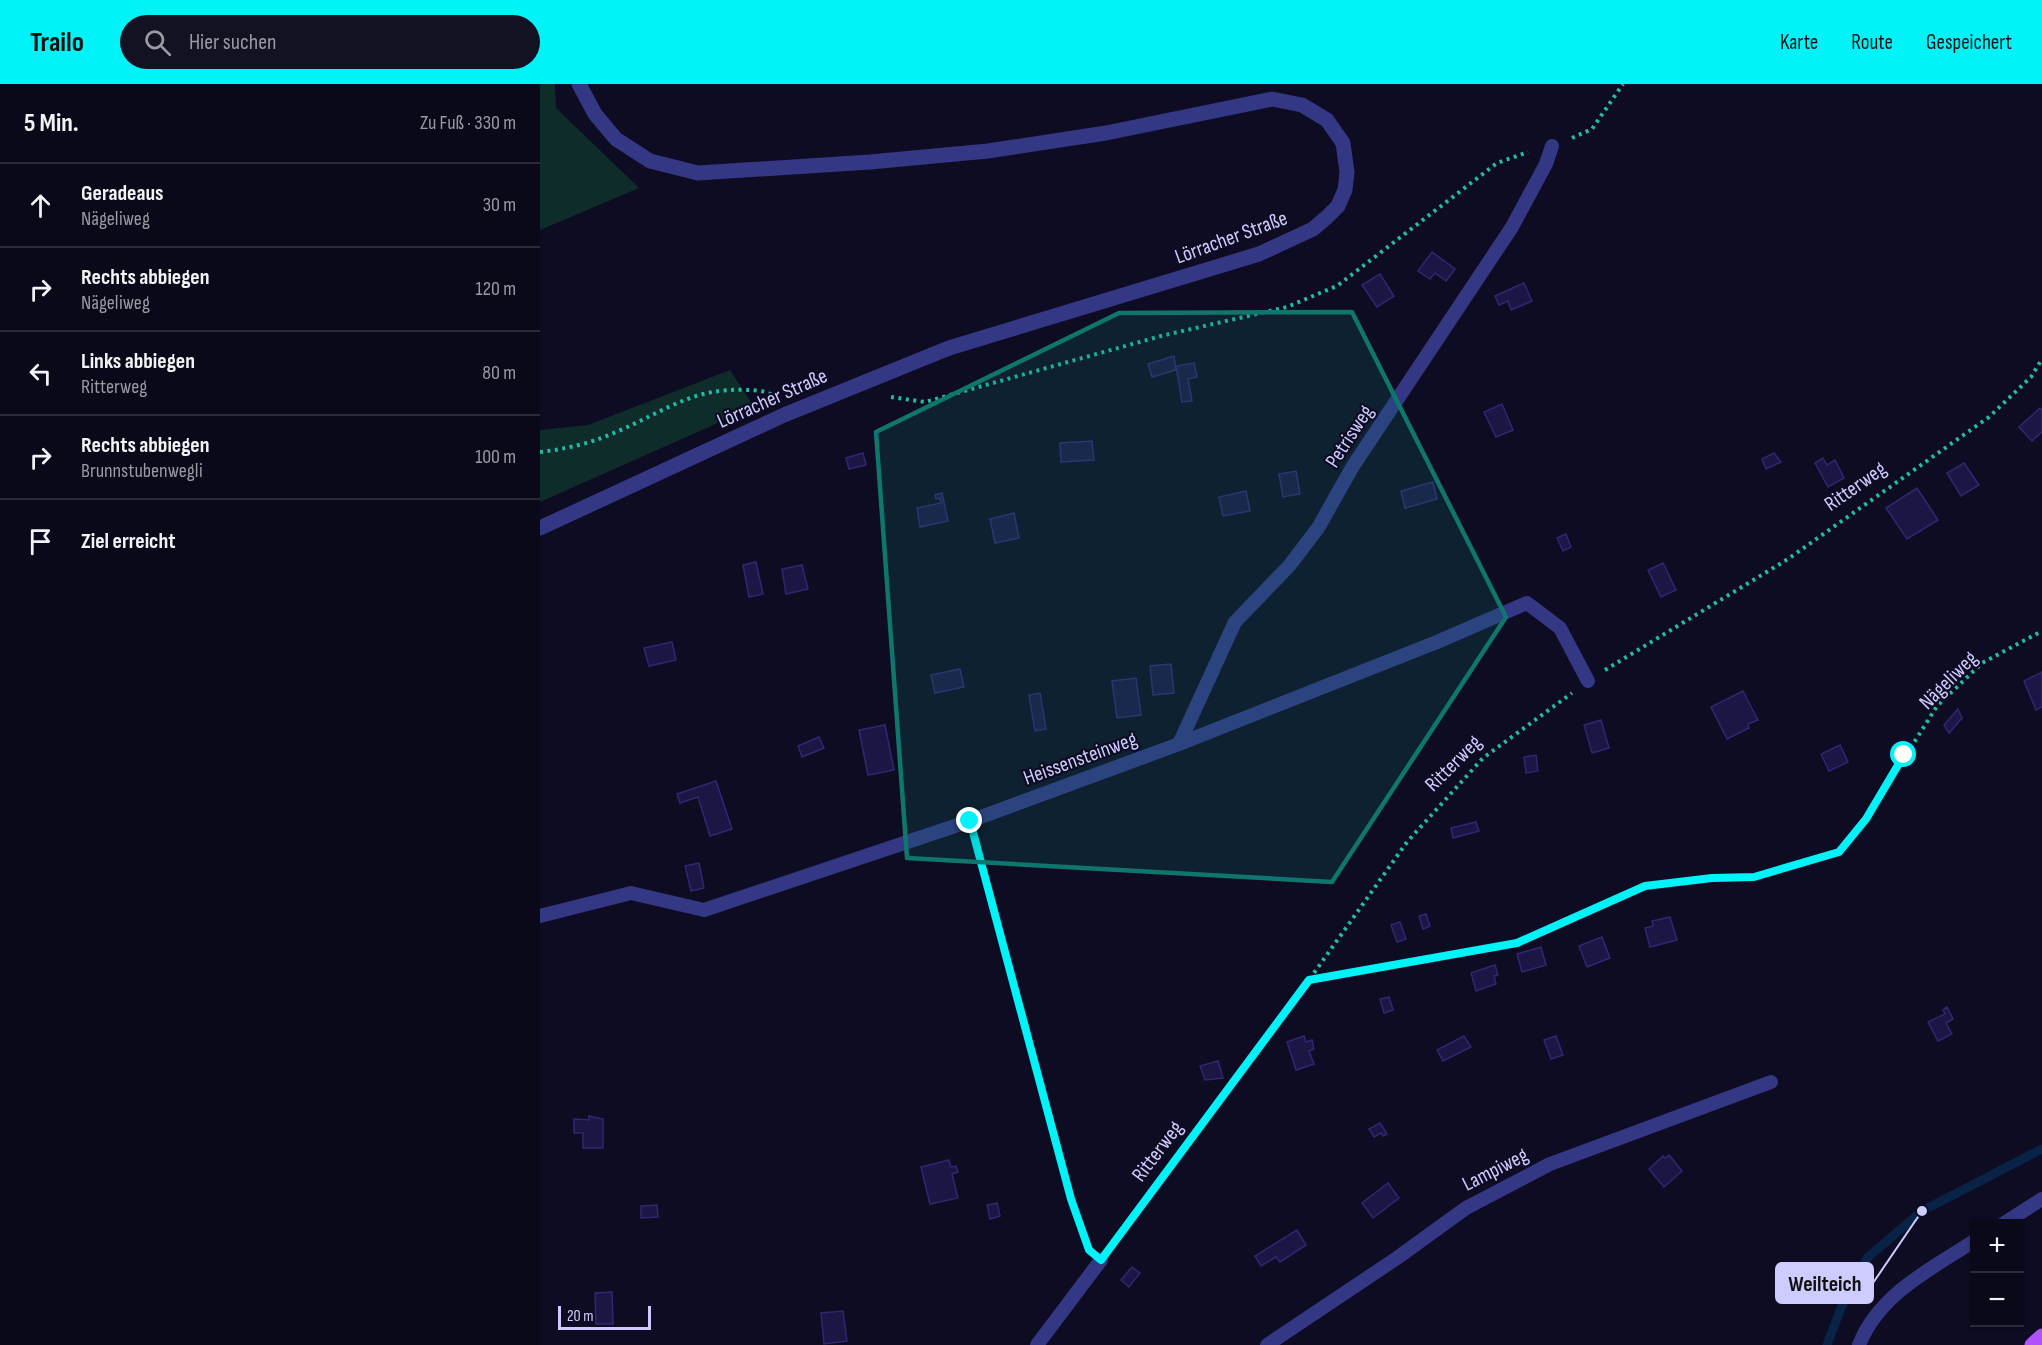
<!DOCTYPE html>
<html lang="de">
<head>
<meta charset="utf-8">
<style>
  body { margin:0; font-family:"Sofia Sans Condensed",sans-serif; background:#131223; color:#f1f3f6 }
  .controls { position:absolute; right:18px; bottom:18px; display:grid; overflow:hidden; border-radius:0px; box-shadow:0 2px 4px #0004 }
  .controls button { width:54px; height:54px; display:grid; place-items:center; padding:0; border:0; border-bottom:2px solid #2a2a39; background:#0a091a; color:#f1f3f6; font:30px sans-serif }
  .scale { position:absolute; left:18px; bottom:15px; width:93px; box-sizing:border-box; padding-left:6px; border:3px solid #ceccff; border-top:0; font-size:16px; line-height:21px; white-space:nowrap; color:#ceccff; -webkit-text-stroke:4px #0e0c22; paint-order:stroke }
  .stop { position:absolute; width:18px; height:18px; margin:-14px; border:4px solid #00f4f7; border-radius:50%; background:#fff }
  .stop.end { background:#00f4f7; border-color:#fff; box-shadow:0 2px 6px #0008 }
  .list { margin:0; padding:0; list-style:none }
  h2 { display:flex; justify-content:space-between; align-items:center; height:78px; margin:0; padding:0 24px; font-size:26px }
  h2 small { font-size:20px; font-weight:400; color:#999aa2 }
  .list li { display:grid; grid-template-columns:39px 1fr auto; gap:18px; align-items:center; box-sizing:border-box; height:84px; padding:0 24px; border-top:2px solid #2a2a39 }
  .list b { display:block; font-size:22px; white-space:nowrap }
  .list p { margin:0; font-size:20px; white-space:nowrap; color:#999aa2 }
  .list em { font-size:20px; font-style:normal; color:#999aa2 }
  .icon { flex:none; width:33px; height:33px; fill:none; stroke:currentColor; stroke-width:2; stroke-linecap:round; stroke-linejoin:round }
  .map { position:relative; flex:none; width:1502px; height:1261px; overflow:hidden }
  header { display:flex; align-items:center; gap:36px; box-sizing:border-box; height:84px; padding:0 30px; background:#00f4f7; color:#111 }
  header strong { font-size:28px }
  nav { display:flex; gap:33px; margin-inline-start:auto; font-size:21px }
  .search { width:420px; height:54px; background:#131223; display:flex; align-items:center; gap:15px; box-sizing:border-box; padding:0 21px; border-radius:33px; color:#999aa2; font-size:22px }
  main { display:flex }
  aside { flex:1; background:#0a091a }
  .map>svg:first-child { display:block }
  .green { fill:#0e2c29 }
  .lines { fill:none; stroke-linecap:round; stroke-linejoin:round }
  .stream { stroke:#082345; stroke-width:9 }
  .building { fill:#1c1644; stroke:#2f2772; stroke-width:1.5 }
  .path { stroke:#25baa5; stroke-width:4; stroke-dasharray:3 4.5; stroke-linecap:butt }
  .lane { stroke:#333784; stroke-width:14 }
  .street { stroke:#333784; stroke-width:15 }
  .primary { stroke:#b053ff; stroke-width:15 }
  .route { stroke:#00f4f7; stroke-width:8 }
  .marked { fill:#0f766e; fill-opacity:0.2; stroke:#0f766e; stroke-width:4.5; stroke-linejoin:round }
  .labels { text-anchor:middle; stroke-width:4.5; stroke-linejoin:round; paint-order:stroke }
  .street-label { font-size:21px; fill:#ceccff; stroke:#0e0c22 }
  .leader { fill:none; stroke:#ceccff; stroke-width:2 }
  .callout-dot { fill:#ceccff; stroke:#0e0c22; stroke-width:2 }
  .callout { fill:#ceccff; stroke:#ceccff; stroke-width:2 }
  .callout-label { font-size:22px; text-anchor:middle; font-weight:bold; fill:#111 }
</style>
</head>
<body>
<header>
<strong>Trailo</strong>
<div class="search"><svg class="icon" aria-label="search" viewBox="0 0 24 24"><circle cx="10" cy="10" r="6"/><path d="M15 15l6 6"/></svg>Hier suchen</div>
<nav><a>Karte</a><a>Route</a><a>Gespeichert</a></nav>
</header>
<main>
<aside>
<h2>5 Min.<small>Zu Fuß · 330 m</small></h2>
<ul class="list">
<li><svg class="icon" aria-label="ahead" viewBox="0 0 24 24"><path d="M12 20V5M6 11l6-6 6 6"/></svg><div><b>Geradeaus</b><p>Nägeliweg</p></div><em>30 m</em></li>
<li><svg class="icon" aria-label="right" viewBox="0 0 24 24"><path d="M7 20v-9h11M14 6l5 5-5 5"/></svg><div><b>Rechts abbiegen</b><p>Nägeliweg</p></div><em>120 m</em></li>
<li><svg class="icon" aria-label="left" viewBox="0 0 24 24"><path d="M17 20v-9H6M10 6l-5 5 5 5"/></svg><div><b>Links abbiegen</b><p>Ritterweg</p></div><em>80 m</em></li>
<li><svg class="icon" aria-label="right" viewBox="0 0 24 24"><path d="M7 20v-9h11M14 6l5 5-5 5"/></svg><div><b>Rechts abbiegen</b><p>Brunnstubenwegli</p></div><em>100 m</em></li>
<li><svg class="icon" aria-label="arrive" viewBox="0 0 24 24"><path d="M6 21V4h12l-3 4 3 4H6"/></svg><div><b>Ziel erreicht</b></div></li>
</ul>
</aside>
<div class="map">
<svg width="1502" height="1261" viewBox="0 0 1502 1261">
  <rect width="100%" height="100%" fill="#0e0c22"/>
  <g class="green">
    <path d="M0,0H15L16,24L99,104L0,146Z"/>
    <path d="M190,286L214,323L0,418V346L48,341Z"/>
  </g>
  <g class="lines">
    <path class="stream" d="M1287,1261L1301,1224L1327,1174L1382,1127L1502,1065"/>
  </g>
  <g class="building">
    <path d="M892,168L915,185L906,197L895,189L890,195L878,187Z"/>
    <path d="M840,190L854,212L837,223L822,201Z"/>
    <path d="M984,199L992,217L971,226L968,217L959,221L955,212Z"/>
    <path d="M634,272L636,286L612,293L608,280Z"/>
    <path d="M654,279L657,293L648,295L652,317L642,318L636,282Z"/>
    <path d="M962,320L973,346L956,353L944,328Z"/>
    <path d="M1500,324L1502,326V348L1492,357L1479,343Z"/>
    <path d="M552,357L554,376L521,378L520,359Z"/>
    <path d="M323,369L326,381L309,385L306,374Z"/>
    <path d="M1234,369L1241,378L1226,385L1222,375Z"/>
    <path d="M1283,374L1287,381L1295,376L1304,394L1288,403L1275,379Z"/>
    <path d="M1424,379L1439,401L1421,412L1407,389Z"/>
    <path d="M756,387L760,410L743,413L739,390Z"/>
    <path d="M893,398L897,415L865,424L861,407Z"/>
    <path d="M1377,404L1398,436L1367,455L1346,424Z"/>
    <path d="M706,407L710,427L683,432L679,413Z"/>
    <path d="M402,409L408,437L380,443L377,424L401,419L400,414L396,415L395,411Z"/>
    <path d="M474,429L479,454L455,459L450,435Z"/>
    <path d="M1026,450L1031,463L1023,467L1017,454Z"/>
    <path d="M216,478L223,510L209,513L203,481Z"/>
    <path d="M1123,479L1136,506L1121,513L1108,486Z"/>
    <path d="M262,481L268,505L246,510L242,485Z"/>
    <path d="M132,558L136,576L109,582L104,564Z"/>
    <path d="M631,580L634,609L613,611L610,582Z"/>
    <path d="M420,585L424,603L395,609L391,591Z"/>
    <path d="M1502,588V623L1496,626L1484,597Z"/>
    <path d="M596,594L601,631L577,634L572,597Z"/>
    <path d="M1203,607L1218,636L1208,640L1209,644L1187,655L1171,623Z"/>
    <path d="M500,609L506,645L495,647L489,611Z"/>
    <path d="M1418,625L1422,634L1409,649L1404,641Z"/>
    <path d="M1061,636L1069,664L1052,669L1044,641Z"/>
    <path d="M345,641L354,686L328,691L319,646Z"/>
    <path d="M279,653L284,664L262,673L258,662Z"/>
    <path d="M1300,661L1308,678L1289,687L1281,670Z"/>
    <path d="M996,671L998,687L986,689L984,673Z"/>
    <path d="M176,697L192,745L170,752L158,713L140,719L137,710Z"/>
    <path d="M936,738L939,747L913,754L911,744Z"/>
    <path d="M159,779L164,804L151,807L145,782Z"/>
    <path d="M886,830L890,842L883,845L879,832Z"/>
    <path d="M1130,833L1137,856L1110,863L1105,844L1113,842L1112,837Z"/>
    <path d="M860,838L866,855L857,858L851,841Z"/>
    <path d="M1062,853L1070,874L1047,883L1039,862Z"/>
    <path d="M1001,863L1006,881L982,888L977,870Z"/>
    <path d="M955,881L958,891L954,892L956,900L936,907L931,889Z"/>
    <path d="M849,913L853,926L844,929L840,915Z"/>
    <path d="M1407,923L1413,935L1406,939L1412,950L1398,957L1388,938L1405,930L1403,926Z"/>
    <path d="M764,952L766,958L772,956L774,965L769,967L774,980L756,986L747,958Z"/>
    <path d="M924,952L931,963L903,977L897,966Z"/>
    <path d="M1016,952L1023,971L1011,975L1004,956Z"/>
    <path d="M678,977L683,994L665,996L660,982Z"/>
    <path d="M49,1032L63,1035V1064H43V1049H34V1035L49,1036Z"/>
    <path d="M840,1039L847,1050L843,1052L841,1049L834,1053L829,1045Z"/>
    <path d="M1129,1071L1142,1087L1124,1103L1109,1085L1123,1072L1125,1074Z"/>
    <path d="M409,1076L411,1083L416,1082L418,1088L412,1090L418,1114L390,1120L381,1083Z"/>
    <path d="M848,1099L859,1114L833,1134L822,1119Z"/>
    <path d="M457,1119L460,1132L450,1135L447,1121Z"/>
    <path d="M117,1121L118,1133L101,1134V1122Z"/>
    <path d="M757,1146L766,1161L740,1178L736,1173L721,1182L715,1172Z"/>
    <path d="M592,1183L600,1189L589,1203L581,1196Z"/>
    <path d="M72,1208L73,1240H56L55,1209Z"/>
    <path d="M303,1227L307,1257L284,1260L281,1229Z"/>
  </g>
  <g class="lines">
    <g class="path">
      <path d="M1032,54L1052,45L1083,0"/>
      <path d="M351,313L385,318L621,252L747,223L780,209L797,202L957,79L988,68"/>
      <path d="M0,368C26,365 52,359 76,348C124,328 152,303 207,306C216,306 227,307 234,312"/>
      <path d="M1065,586L1248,475L1449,333L1491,293L1502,275"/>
      <path d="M436,758L531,1115L547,1158"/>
      <path d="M770,896L977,859L1105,802L1172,794L1214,793L1299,768L1326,735L1397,622L1442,579L1502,547"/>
      <path d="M573,1160L769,896L867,758L943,674L1032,609"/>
    </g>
    <g class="lane">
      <path d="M639,660L695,538L749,482L778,444L813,382L972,143L1006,80L1012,62"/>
      <path d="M0,832L91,809L164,826L430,737L639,660L897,558L987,519L1020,544L1048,597"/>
      <path d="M1463,1140L1502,1115"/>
      <path d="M497,1261L561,1176"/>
      <path d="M727,1261L857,1174L926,1124L1010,1080L1231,998"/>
      <path d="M1319,1261C1339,1210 1391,1185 1434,1157"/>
    </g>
    <path class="street" d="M0,444L244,331L409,264L719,170L773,145L787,133L798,122L805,106L807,88L803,59L787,36L762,21L732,15L566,49L448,67L330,78L158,89L110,77L76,55L55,30L39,0"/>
    <path class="primary" d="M1492,1261L1502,1252"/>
  </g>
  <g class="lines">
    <path class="route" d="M430,737L531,1115L549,1166L561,1176L769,896L977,859L1105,802L1172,794L1214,793L1299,768L1326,735L1364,671"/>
  </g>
  <path class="marked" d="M812,228L966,533L792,798L367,774L336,348L579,229Z"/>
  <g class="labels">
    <g class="street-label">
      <text transform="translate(691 153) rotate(-20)" y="7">Lörracher Straße</text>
      <text transform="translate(232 314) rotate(-24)" y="7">Lörracher Straße</text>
      <text transform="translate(809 352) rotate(-57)" y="7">Petrisweg</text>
      <text transform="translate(1315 402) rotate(-35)" y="7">Ritterweg</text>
      <text transform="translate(1408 596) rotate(-45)" y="7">Nägeliweg</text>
      <text transform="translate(540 674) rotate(-20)" y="7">Heissensteinweg</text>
      <text transform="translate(913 679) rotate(-45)" y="7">Ritterweg</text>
      <text transform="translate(617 1067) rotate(-53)" y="7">Ritterweg</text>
      <text transform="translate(955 1085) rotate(-27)" y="7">Lampiweg</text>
    </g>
  </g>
  <path class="leader" d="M1382 1127L1333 1199"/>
  <circle class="callout-dot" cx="1382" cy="1127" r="6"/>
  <rect class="callout" x="1236" y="1179" width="97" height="40" rx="6"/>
  <g class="callout-label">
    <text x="1285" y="1207">Weilteich</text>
  </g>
</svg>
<div class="controls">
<button>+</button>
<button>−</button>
</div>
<div class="scale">20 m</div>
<div class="stop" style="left:1364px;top:671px"></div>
<div class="stop end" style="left:430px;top:737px"></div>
</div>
</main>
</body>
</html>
